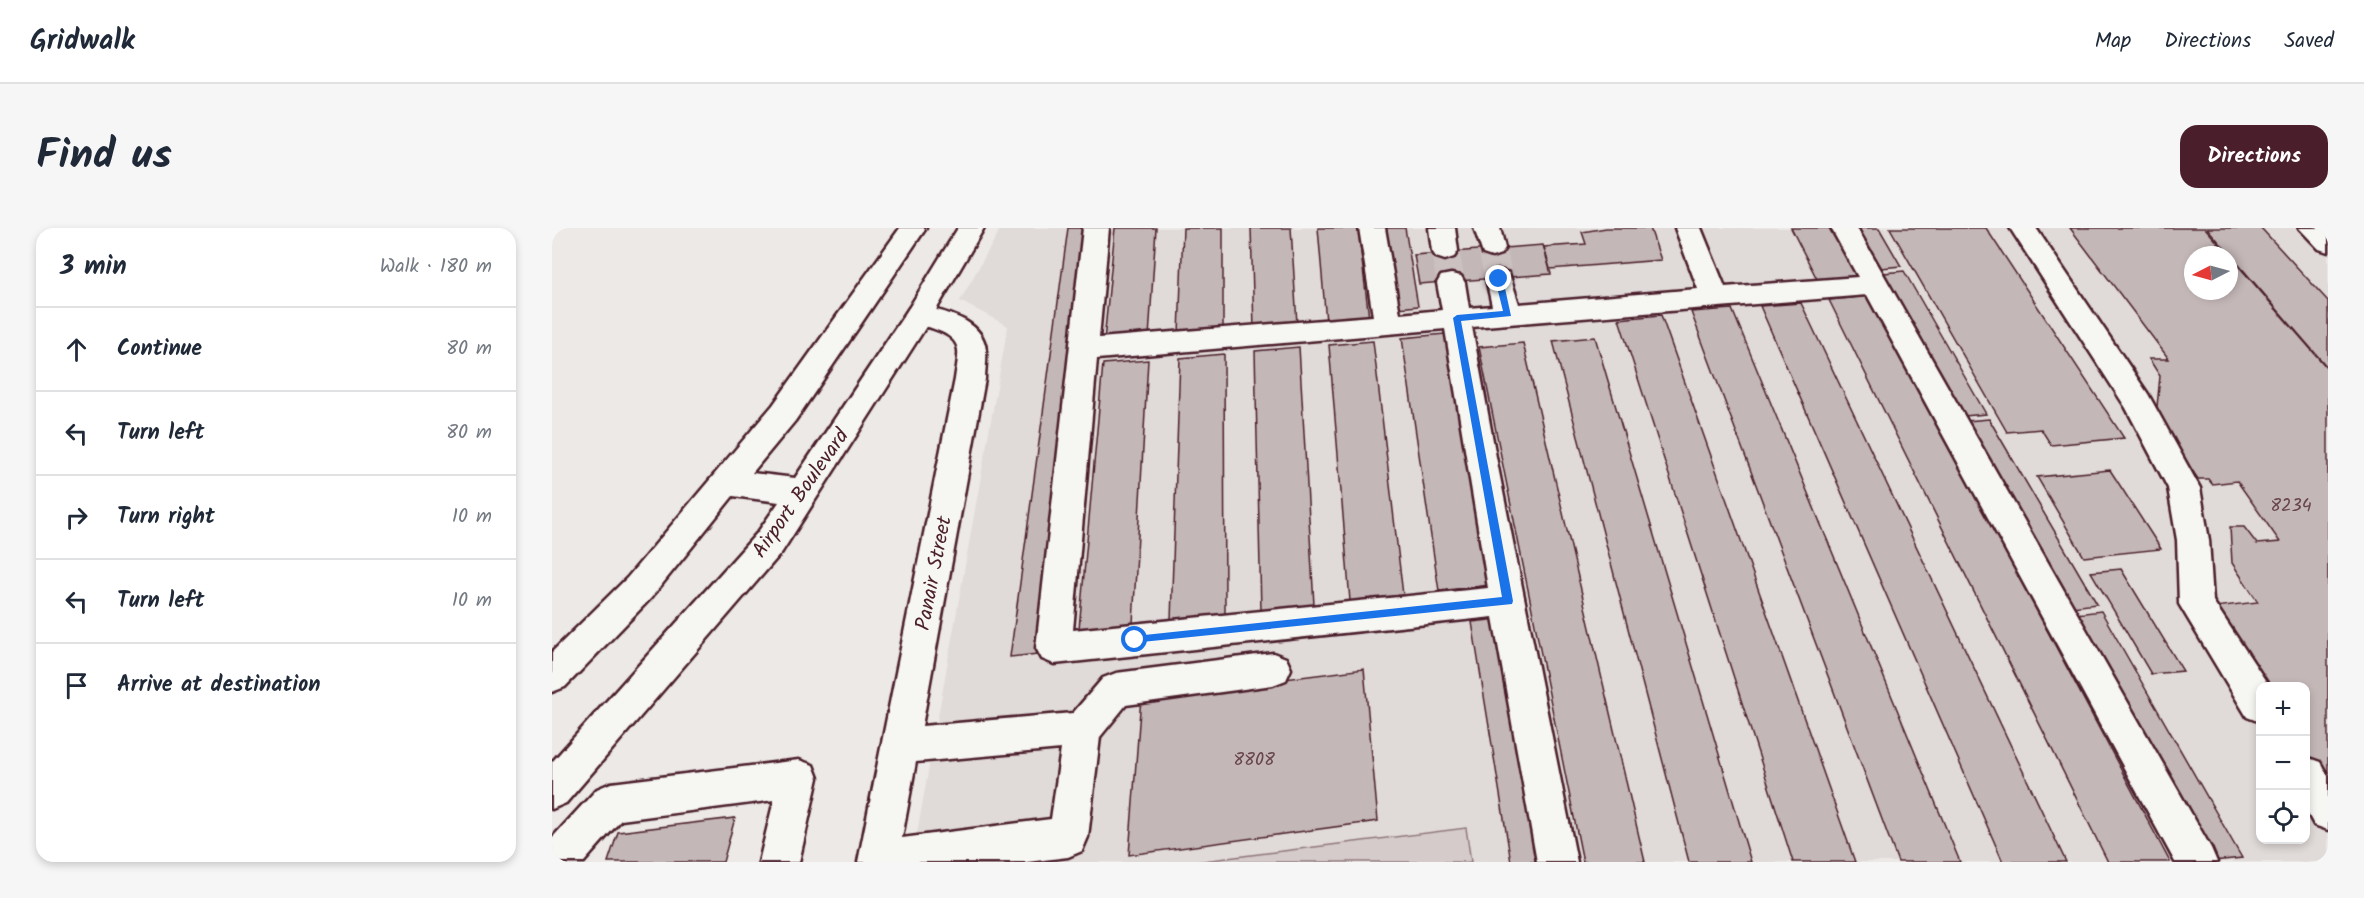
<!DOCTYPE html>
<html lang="en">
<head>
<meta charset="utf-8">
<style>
  body { margin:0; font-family:Kalam,sans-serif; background:#f6f6f7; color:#1f2937 }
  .controls { position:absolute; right:18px; bottom:18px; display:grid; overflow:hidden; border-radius:12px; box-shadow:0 3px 9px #0003 }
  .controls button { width:54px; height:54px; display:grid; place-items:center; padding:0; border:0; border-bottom:2px solid #e0e1e3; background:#fff; color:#1f2937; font:30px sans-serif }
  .compass { position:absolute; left:1632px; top:18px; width:54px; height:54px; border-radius:50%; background:#fff; box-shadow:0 3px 9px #0003; rotate:264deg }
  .stop { position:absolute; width:18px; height:18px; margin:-14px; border:4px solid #1a73e8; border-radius:50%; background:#fff }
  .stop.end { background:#1a73e8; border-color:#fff; box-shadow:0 2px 6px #0008 }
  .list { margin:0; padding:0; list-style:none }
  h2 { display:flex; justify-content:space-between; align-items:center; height:78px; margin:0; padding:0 24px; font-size:26px }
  h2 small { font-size:20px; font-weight:400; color:#747a83 }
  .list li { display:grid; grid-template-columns:39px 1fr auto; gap:18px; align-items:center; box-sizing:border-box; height:84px; padding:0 24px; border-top:2px solid #e0e1e3 }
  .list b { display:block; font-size:22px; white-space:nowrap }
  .list em { font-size:20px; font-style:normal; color:#747a83 }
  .icon { flex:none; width:33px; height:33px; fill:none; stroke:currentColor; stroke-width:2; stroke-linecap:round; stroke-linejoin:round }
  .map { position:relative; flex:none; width:1776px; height:634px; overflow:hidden; border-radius:18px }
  header { display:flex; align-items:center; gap:36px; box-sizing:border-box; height:84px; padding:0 30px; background:#fff; border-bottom:2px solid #e0e1e3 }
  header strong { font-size:28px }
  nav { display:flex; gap:33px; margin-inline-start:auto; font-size:21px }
  .intro { display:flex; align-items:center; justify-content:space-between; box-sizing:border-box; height:144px; padding:0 36px }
  h1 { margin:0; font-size:42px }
  .button { padding:15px 27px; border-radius:18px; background:#4a1f2b; color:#fff; font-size:21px; font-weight:700 }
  main { display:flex; gap:36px; padding:0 36px }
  aside { flex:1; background:#fff; border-radius:18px; box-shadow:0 3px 9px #0003 }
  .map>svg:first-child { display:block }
  .built { fill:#e0dad8; fill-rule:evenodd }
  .green { fill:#d4cbca; stroke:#8f757a; stroke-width:1.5 }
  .building { fill:#c4b7b7; stroke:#4a1f2b; stroke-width:1.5 }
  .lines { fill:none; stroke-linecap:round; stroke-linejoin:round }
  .minor-tunnel { stroke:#ccc1c1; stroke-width:28; stroke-dasharray:28 14; stroke-linecap:butt }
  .minor-casing { stroke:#4a1f2b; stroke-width:5 }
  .major-casing { stroke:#4a1f2b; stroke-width:5 }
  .minor { fill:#f6f6f2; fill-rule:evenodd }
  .major { fill:#f6f6f2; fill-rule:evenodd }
  .route { fill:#1a73e8 }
  .labels { text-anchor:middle; stroke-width:5; stroke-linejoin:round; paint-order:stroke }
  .number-label { font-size:18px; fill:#68454e }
  .street-label { font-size:21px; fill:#4a1f2b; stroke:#f6f6f2 }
</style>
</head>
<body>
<header>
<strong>Gridwalk</strong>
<nav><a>Map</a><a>Directions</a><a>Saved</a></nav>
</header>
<div class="intro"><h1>Find us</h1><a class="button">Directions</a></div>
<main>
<aside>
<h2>3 min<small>Walk · 180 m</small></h2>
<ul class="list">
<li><svg class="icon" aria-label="ahead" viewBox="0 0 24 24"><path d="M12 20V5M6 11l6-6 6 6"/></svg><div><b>Continue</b></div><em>80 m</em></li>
<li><svg class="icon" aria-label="left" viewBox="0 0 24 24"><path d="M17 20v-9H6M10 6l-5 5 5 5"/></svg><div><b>Turn left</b></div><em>80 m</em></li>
<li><svg class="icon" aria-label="right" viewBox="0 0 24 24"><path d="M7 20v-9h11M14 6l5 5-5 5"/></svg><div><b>Turn right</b></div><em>10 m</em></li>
<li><svg class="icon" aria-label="left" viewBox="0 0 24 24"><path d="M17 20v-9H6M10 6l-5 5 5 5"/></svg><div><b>Turn left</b></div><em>10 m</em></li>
<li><svg class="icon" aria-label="arrive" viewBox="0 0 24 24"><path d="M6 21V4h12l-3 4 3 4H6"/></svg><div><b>Arrive at destination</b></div></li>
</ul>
</aside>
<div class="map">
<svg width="1776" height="634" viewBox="0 0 1776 634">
  <rect width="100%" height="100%" fill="#ece9e6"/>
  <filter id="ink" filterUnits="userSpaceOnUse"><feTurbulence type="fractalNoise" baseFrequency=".0167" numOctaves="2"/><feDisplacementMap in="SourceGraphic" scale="12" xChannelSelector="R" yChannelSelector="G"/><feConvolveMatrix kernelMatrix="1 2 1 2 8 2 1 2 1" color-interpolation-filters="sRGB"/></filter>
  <g filter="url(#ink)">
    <path class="built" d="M449,0H1776V634H360L456,98L408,73ZM1641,27H1677V63H1641ZM1708,458H1754V612H1708Z"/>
    <path class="green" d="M914,600L919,634H643Z"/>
    <g class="building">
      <path d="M516,0H536L486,426L458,429Z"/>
      <path d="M563,0H604L597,109L552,113Z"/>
      <path d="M631,0H671V103L627,106Z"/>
      <path d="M699,0H739L745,96L702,100Z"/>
      <path d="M766,0H806L817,90L774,94Z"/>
      <path d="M833,0H853L866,78L845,80Z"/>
      <path d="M1054,0H1098L1109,32L998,41L992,19L1034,16L1030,4Z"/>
      <path d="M1239,0H1279L1305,48L1265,51Z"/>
      <path d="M1307,0H1327L1349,38L1329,40Z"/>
      <path d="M1338,0H1434L1572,210L1499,217L1489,201L1455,204Z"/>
      <path d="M1518,0H1653L1677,27H1641V63H1677V27L1776,141V567L1754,532V458H1708V463L1654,380L1706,374L1680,335L1678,299H1692L1705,316L1728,314L1685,253L1660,256L1656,251H1646L1604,189L1608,148L1597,131H1617Z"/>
      <path d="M1655,0H1709L1776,73V140Z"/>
      <path d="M991,17L999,46L867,56L862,27Z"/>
      <path d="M1352,43L1434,186L1412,188L1332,45Z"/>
      <path d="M1318,68L1618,634H1556L1277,72Z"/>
      <path d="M1249,75L1514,634H1451L1208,78Z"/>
      <path d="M1180,81L1408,634H1346L1139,84Z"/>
      <path d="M1109,87L1303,634H1241L1067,91Z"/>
      <path d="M893,106L938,357L887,363L850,110Z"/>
      <path d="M1043,109L1199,634H1137L1001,113Z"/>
      <path d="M821,113L851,367L798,373L777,117Z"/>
      <path d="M971,115L1093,634H1031L927,119Z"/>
      <path d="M747,119L762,377L709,383L703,123Z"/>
      <path d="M672,126L673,387L619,392L628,130Z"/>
      <path d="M596,132L581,395L527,401L551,136Z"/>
      <path d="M1437,191L1545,376L1520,379L1415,193Z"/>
      <path d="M1558,242L1609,321L1532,329L1485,249Z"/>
      <path d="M1569,341L1631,443L1599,446L1539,344Z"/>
      <path d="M1549,383L1690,630L1661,633L1524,386Z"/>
      <path d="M947,391L990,634H959L920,394Z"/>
      <path d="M812,441L826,593L577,627L589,469Z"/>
      <path d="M183,590L171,634H56L66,604Z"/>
    </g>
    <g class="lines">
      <g class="minor-tunnel">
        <path d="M940,20L947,51"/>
        <path d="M893,23L899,55"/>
      </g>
      <g class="minor-casing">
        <g id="minor">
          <path d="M531,0H557L547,110L821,88L807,0H833L848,86L890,82L885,55L889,48L899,46L909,48L913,55L917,80L940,78L934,51L937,45L947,42L957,45L967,76L1146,61L1123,0H1149L1173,59L1306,49L1279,0H1305L1659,620L1665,634H1623L1315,67L920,99L944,229L1025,634H985L941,389L502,436L490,431L484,420ZM893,101L936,360L521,402L545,131Z"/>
          <path d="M877,0H903L906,23L902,29L893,32L884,29L880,23Z"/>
          <path d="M922,0H948L953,20L949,26L940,29L931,26Z"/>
          <path d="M1458,0H1484L1596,166L1648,260L1657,312L1661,373L1717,458H1708V494L1695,489L1627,376L1625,312L1616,260L1574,180Z"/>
          <path d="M1747,0H1776V24L1767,21Z"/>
          <path d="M367,77C392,84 431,91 434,122C435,132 433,142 433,151L370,498L521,485L551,450L564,445L721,425L734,430L739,441L734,452L721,457L574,477L548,509L536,609L530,623L516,629L475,634H306L403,151C404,142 407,131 406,122C404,103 371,98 357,94L353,87L357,80ZM509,521L499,591L350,610L364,534Z"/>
          <path d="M1754,529L1768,534L1776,548V602L1762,597L1754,582Z"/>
          <path d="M247,532L261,537L266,550L247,634H207L222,572L69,592L32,634H0V610L45,561L59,555Z"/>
        </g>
      </g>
      <g class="major-casing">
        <path id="major" d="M348,0H374L243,193L200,245L243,250L357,80L406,0H432L377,94L230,324L14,575L0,581V534L206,304L227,274L181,268L99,370L13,459L0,464V424L75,350L221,177Z"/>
      </g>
      <use href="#minor" class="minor"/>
      <use href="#major" class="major"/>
    </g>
  </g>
  <path class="route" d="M947,48L951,51L959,88L909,93L961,373L960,376L580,415V409L583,408L950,369L901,90L905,87L951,83L943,51Z"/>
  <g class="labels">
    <g class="number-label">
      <text x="1739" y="283">8234</text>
      <text x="702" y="537">8808</text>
    </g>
    <g class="street-label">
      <text transform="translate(248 265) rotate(-55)" y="7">Airport Boulevard</text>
      <text transform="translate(381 345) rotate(-79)" y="7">Panair Street</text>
    </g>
  </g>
</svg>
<div class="controls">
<button>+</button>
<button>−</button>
<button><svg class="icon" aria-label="locate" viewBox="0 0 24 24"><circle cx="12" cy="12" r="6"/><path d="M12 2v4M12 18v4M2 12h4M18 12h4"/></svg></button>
</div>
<svg class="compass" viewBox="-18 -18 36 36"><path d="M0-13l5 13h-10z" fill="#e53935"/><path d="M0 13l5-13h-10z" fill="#747a83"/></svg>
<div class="stop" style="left:583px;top:412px"></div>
<div class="stop end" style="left:947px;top:51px"></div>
</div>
</main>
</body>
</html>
